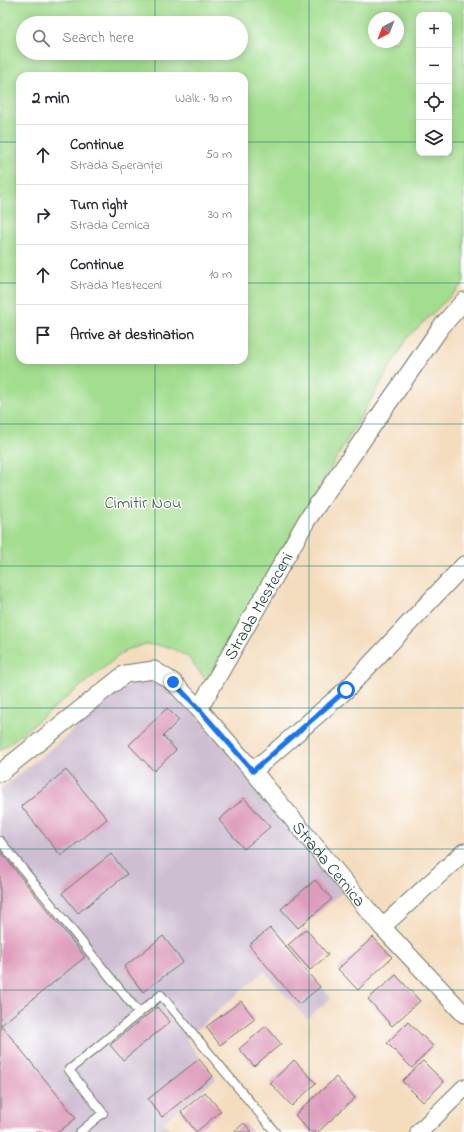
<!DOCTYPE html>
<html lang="en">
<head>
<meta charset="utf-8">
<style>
  body { margin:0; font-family:"Indie Flower",sans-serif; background:#f2f2f3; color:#2b2b33 }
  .controls { position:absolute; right:12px; top:12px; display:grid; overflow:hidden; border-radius:8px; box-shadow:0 2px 10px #0003 }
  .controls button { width:36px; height:36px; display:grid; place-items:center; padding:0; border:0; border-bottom:1px solid #e1e1e2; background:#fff; color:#2b2b33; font:20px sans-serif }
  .compass { position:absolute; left:368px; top:12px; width:36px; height:36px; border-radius:50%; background:#fff; box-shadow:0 2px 10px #0003; rotate:222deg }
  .stop { position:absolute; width:12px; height:12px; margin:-9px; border:3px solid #1a73e8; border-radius:50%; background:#fff }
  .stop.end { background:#1a73e8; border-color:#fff; box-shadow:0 1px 4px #0008 }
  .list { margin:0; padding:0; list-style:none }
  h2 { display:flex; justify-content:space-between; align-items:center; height:52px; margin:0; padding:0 16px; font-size:17px }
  h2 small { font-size:13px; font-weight:400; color:#7c7c81 }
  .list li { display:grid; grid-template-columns:26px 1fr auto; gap:12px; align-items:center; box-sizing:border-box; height:60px; padding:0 16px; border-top:1px solid #e1e1e2 }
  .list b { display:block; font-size:15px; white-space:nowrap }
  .list p { margin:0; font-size:13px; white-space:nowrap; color:#7c7c81 }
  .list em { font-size:13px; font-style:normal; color:#7c7c81 }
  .icon { flex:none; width:22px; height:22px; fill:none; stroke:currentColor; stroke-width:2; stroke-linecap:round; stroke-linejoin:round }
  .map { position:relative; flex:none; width:464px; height:1132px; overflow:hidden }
  .search { position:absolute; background:#fff; box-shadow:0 2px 10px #0003; left:16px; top:16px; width:232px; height:44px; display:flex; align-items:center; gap:10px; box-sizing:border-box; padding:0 14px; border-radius:22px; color:#7c7c81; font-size:15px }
  .panel { position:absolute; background:#fff; box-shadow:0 2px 10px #0003; left:16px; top:72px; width:232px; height:292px; border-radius:12px }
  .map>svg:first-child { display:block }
  .industrial { fill:#cebed2 }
  .green { fill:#a3dd8f; stroke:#618d62; fill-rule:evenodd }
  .building { fill:#de9cbc }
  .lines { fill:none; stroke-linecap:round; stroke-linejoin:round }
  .lane-casing { stroke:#6a7565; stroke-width:10 }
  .street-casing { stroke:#6a7565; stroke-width:19 }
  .lane { stroke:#fff; stroke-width:8 }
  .street { stroke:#fff; stroke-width:17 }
  .route { stroke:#1a73e8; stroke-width:5 }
  .grid { fill:none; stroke:#0f766e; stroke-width:1; stroke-opacity:0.55 }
  .labels { text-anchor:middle; stroke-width:3; stroke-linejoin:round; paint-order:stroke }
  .park-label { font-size:17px; fill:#40654b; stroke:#fff }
  .street-label { font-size:17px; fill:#1f3d34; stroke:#fff }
</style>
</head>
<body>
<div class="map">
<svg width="464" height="1132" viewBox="0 0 464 1132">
  <rect width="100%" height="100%" fill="#fff"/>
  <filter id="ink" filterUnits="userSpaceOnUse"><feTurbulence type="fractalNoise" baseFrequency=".025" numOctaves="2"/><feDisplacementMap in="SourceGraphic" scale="8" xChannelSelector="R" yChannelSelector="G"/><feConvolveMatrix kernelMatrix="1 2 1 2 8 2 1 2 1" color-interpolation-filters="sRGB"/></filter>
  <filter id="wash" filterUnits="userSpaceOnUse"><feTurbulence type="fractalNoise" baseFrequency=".012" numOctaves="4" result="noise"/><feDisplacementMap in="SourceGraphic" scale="16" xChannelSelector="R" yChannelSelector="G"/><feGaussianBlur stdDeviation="0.9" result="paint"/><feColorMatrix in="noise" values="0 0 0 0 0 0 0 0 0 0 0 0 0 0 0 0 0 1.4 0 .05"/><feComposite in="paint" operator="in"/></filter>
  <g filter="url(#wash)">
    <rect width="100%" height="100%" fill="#f4ddbf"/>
    <path class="industrial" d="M156,677L172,686L343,892L284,943L331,998L307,1019L264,971L186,1039L216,1079L163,1122L173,1132H0V790L129,685L142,679Z"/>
    <path class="green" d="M0,0H464V283L407,338L206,680L188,657L169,647L146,644L126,650L0,751ZM419,15H449V153H419ZM374,18H398V42H374ZM23,23H241V53H23ZM20,76H244V360H20Z"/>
    <g id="blocks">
      <g class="building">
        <path d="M167,708L179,720L163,736L176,750L154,771L129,745Z"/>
        <path d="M66,770L107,819L61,856L21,806Z"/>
        <path d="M244,798L270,827L244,849L219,820Z"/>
        <path d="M0,851L85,957L1,1025L76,1118L59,1132H0Z"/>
        <path d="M111,854L127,874L78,913L62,893Z"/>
        <path d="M315,880L332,899L298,928L281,909Z"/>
        <path d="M270,928L320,987L299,1004L249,945Z"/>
        <path d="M306,929L328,955L310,970L288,945Z"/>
        <path d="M163,936L183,962L143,992L124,967Z"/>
        <path d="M373,937L392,957L358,990L338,969Z"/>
        <path d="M396,975L420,1001L392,1026L368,999Z"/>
        <path d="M241,1001L255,1019L220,1045L206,1027Z"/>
        <path d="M157,1007L170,1022L123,1060L110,1045Z"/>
        <path d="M408,1022L433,1046L412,1068L387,1043Z"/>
        <path d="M266,1026L281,1044L254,1066L239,1049Z"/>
        <path d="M199,1059L213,1076L162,1117L148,1099Z"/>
        <path d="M294,1060L316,1083L292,1106L270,1083Z"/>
        <path d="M423,1061L444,1082L423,1102L402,1081Z"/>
        <path d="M336,1077L355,1098L318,1132H310L295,1115Z"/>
        <path d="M205,1092L221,1111L196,1132L181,1112Z"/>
        <path d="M244,1123L252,1132H234Z"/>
      </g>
    </g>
  </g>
  <g filter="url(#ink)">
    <use href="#blocks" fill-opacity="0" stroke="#6a7565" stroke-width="1"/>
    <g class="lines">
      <g class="lane-casing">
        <g id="lane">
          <path d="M0,841L139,1013"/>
          <path d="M80,1132L103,1113L69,1070L161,995L275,1132"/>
        </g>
      </g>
      <g class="street-casing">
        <g id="street">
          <path id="s1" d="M199,709L307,520L441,327L464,301"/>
          <path d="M253,771L346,690L464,565"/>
          <path id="s2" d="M0,773L125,674L154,670L173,682L199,709L253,771L382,927L464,1014"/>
          <path d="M382,927L464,852"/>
          <path d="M419,1132L464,1088"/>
        </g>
      </g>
      <use href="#lane" class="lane"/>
      <use href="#street" class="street"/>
    </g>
  </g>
  <g class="lines" filter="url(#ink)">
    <path class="route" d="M173,682L199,709L253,771L346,690"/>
  </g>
  <path class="grid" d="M155,0V23M309,0V1132M155,53V76M0,142H20M244,142H419M449,142H464M0,283H20M244,283H464M155,360V1132M0,424H464M0,566H464M0,708H464M0,849H464M0,990H464"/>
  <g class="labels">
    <g class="park-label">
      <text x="143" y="508">Cimitir Nou</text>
    </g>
    <g class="street-label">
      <text dy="6" stroke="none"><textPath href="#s1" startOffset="119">Strada Mesteceni</textPath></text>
      <text dy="6" stroke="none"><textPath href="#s2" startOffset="451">Strada Cernica</textPath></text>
    </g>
  </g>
</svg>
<div class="controls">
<button>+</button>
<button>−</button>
<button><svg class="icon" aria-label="locate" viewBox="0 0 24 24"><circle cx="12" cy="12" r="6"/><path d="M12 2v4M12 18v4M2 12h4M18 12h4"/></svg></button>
<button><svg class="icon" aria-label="layers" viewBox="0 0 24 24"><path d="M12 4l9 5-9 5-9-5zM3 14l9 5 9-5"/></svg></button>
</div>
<svg class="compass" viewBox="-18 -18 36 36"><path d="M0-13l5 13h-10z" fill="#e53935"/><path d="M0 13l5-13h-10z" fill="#7c7c81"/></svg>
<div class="stop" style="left:346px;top:690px"></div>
<div class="stop end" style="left:173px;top:682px"></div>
<div class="search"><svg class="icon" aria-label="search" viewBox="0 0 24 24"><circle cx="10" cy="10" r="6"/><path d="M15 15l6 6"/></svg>Search here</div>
<section class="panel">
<h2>2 min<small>Walk · 90 m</small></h2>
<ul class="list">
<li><svg class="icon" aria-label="ahead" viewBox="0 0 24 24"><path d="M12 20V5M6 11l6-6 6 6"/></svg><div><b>Continue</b><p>Strada Speranței</p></div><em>50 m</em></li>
<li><svg class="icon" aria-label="right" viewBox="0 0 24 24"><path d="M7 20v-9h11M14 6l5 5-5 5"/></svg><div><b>Turn right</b><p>Strada Cernica</p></div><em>30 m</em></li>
<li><svg class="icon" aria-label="ahead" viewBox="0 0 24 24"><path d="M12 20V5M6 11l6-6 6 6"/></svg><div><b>Continue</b><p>Strada Mesteceni</p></div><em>10 m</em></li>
<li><svg class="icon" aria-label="arrive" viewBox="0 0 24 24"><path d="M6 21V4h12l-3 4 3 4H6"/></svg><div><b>Arrive at destination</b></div></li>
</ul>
</section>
</div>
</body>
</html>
